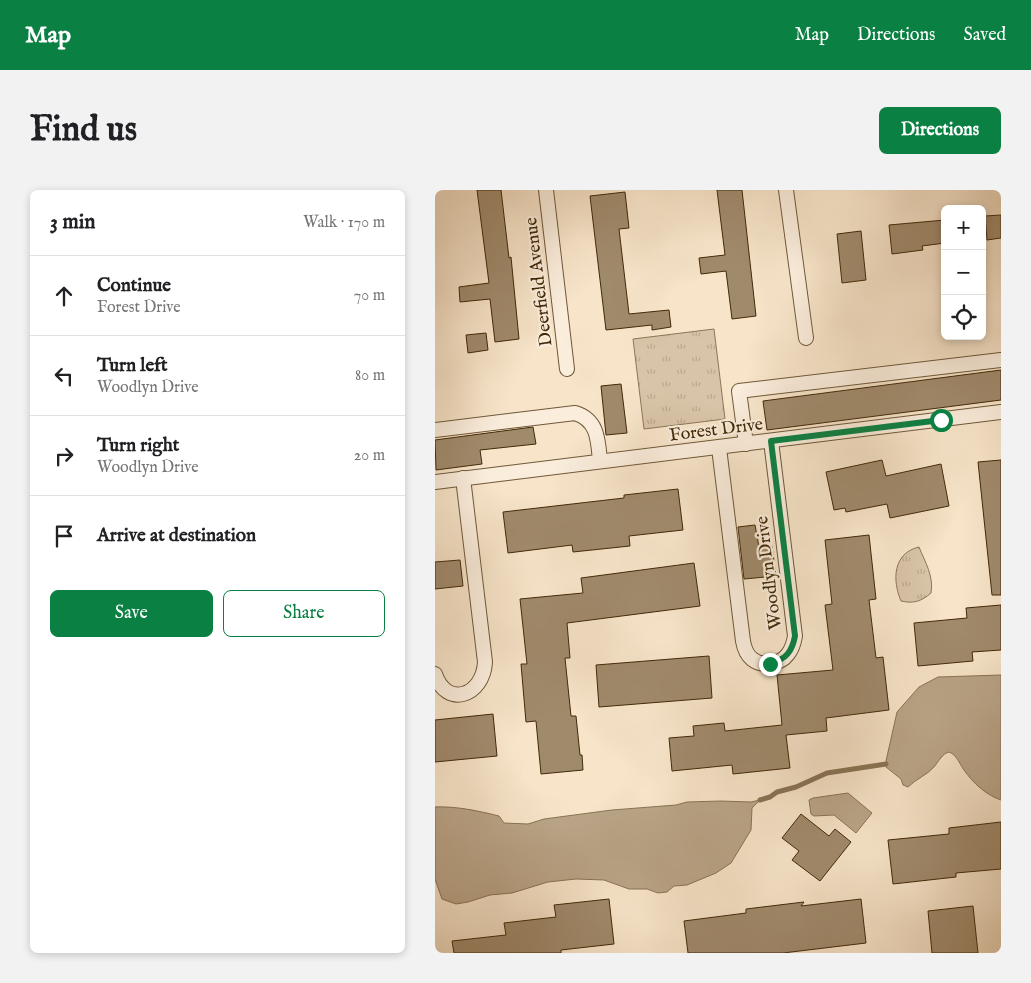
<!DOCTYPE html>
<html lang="en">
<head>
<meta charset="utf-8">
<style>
  body { margin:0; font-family:"IM FELL English",serif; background:#f2f2f2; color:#202124 }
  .controls { position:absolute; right:15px; top:15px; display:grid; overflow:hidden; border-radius:8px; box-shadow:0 2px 8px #0003 }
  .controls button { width:45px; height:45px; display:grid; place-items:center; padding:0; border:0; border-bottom:1px solid #e0e0e0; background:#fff; color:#202124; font:25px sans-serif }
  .stop { position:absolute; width:15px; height:15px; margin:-11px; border:4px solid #0b8043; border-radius:50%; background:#fff }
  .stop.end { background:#0b8043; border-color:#fff; box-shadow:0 1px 5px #0008 }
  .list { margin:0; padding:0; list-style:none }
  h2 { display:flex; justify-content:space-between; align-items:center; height:65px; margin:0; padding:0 20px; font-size:21px }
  h2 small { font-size:16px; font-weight:400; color:#757577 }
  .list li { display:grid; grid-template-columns:32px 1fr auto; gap:15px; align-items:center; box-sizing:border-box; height:80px; padding:0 20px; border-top:1px solid #e0e0e0 }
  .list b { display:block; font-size:19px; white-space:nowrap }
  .list p { margin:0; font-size:16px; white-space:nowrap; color:#757577 }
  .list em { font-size:16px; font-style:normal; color:#757577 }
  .actions { display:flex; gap:10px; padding:15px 20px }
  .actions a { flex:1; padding:11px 0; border:1px solid #0b8043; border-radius:8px; text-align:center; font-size:18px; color:#0b8043 }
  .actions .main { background:#0b8043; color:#fff }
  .icon { flex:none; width:28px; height:28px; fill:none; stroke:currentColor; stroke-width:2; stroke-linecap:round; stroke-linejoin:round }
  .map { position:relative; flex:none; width:566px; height:763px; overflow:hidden; border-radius:8px }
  header { display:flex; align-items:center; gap:30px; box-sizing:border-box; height:70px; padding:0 25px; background:#0b8043; color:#fff }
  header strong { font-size:24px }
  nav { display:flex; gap:28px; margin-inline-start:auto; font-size:18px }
  .intro { display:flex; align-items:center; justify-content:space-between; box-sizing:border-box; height:120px; padding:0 30px }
  h1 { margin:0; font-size:35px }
  .button { padding:12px 22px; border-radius:8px; background:#0b8043; color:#fff; font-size:18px; font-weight:700 }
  main { display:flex; gap:30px; padding:0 30px }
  aside { flex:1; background:#fff; border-radius:8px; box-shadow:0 2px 8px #0003 }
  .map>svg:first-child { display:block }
  .park { fill:url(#park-tufts); stroke:#8d7658 }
  .water { fill:#b9a487; stroke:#897354 }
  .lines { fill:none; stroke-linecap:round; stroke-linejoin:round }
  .stream { stroke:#897354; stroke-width:5 }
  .building { fill:#a08a6c; stroke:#422908 }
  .street-casing { stroke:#6f5838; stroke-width:16 }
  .street { stroke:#faeddc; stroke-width:14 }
  .route { stroke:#0b8043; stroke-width:6 }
  .labels { text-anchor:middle; stroke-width:4.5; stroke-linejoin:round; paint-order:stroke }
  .street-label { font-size:18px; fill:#422908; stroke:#faeddc }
</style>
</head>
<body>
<header>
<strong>Map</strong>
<nav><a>Map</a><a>Directions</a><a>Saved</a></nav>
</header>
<div class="intro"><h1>Find us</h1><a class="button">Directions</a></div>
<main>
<aside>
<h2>3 min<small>Walk · 170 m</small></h2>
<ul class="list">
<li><svg class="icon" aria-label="ahead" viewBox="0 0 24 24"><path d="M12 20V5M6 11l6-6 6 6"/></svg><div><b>Continue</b><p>Forest Drive</p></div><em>70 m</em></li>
<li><svg class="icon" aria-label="left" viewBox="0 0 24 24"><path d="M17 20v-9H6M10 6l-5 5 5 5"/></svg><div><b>Turn left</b><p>Woodlyn Drive</p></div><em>80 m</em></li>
<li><svg class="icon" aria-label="right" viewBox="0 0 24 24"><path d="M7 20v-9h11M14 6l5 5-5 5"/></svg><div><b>Turn right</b><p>Woodlyn Drive</p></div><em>20 m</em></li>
<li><svg class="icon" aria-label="arrive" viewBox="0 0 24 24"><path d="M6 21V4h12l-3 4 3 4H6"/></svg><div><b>Arrive at destination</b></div></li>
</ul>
<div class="actions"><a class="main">Save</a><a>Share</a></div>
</aside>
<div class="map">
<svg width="566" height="763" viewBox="0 0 566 763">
  <defs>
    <pattern id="park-tufts" width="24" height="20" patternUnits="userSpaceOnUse" patternTransform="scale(1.25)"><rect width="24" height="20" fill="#d8c4a8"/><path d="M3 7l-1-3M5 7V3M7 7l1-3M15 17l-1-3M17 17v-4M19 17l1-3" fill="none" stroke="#bba88f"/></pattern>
  </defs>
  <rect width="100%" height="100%" fill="#f7e4c9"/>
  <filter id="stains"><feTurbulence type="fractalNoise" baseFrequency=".004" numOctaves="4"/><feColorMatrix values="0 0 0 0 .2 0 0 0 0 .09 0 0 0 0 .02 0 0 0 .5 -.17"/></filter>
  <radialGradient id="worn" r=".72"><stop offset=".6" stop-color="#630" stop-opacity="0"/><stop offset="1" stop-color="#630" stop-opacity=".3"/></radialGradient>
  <g class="park">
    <path d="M279,139L290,229L209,239L198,149Z"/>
    <path d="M484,357C490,372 499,386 496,403C487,411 479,414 466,411C457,390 458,363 484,357Z"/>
  </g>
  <g class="water">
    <path d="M566,485V610C551,605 538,593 529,580C524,573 522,565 514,562C507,564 504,571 499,577C492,585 481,589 473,597L468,595L466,589L451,577V571L462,522L484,497L503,487Z"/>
    <path d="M413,603L437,623L421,643L399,625L379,626L376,624L374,610L378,608Z"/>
    <path d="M325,610L317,618L316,640L296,673L281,683L252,695L239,696L232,702L223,703L212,699H194L169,690L141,689L113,692L77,703L55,705L33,712L21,714L7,709L0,689V617C21,616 44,621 64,626L69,633L93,634L109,629L177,620L241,615L252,612L286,611L316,612Z"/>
  </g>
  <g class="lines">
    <path class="stream" d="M325,610L335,607L342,602L361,597L392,583L451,574"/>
  </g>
  <g class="building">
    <path d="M42,0H66L74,68L76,67L84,149L60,152L55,109L25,112L24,97L54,93Z"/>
    <path d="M282,0H307L321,126L297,129L291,81L266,84L264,68L290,65Z"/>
    <path d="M190,2L194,38L184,39L194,124L234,120L236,137L217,140V135L171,140L155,6Z"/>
    <path d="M566,25V48L552,50L550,26Z"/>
    <path d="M510,30V53L487,56L488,60L457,64L454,35Z"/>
    <path d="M426,41L431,90L407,93L402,44Z"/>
    <path d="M51,143L53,160L33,163L31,145Z"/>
    <path d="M566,180V210L332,240L328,211Z"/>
    <path d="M186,194L192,243L171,245L166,196Z"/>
    <path d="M98,237L101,254L45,260L47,274L1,280L0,250Z"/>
    <path d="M447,270L451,286L506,274L514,316L455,328L452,314L411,322L410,318L399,320L391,282Z"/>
    <path d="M566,270V405H557L543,272Z"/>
    <path d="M243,299L248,340L194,346L195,356L138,362L137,355L73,363L68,322L189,308V305Z"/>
    <path d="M320,335L324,357L337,356L341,386L309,389L303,337Z"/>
    <path d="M434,345L441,409L434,410L441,468L448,467L454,520L391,528L392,541L351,545L355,578L298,584L297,575L237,581L234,548L259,546L258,536L289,533L290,541L347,535L342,485L398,480L390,415L397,414L390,350Z"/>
    <path d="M25,370L28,396L0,399V372Z"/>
    <path d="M259,373L265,416L132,433L135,468H130L136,526H141L145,565H147L148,580L106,584L101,531L91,532L86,474H92L85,409L148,403L146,388Z"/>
    <path d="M566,415V460L537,462L538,471L483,476L479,433L532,428L531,418Z"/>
    <path d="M274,466L277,508L164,517L161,475Z"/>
    <path d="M58,524L62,566L0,572V530Z"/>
    <path d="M366,624L394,646L400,639L416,652L385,691L357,670L364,661L347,648Z"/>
    <path d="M566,632V679L521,683V687L458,694L453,650L514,644V638Z"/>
    <path d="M174,709L179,754L126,760V763H19L17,751L71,745L69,733L121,727L119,715Z"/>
    <path d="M426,709L431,753L348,763H253L249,731L311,723V719L369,712L366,716Z"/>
    <path d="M538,716L543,763H497L493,721Z"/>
  </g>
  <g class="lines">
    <g class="street-casing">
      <g id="street">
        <path d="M111,0L132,179"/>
        <path d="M351,0L371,148"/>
        <path d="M0,240L140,223C163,230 163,250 165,271"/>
        <path d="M311,254L304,201L566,170"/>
        <path d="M284,258L308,451C309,457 311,464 317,469C327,477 345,475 353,464C357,459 359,452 360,446L336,251"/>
        <path d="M0,292L566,222"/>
        <path d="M0,484C11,518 48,507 50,472L28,288"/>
      </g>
    </g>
    <use href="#street" class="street"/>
  </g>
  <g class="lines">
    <path class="route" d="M335,474C351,469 357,462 360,446L336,251L506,230"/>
  </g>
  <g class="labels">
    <g class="street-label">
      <text transform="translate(103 92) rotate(-97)" y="6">Deerfield Avenue</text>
      <text transform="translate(281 239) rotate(-7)" y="6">Forest Drive</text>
      <text transform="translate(333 383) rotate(-97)" y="6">Woodlyn Drive</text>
    </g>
  </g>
  <rect width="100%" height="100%" filter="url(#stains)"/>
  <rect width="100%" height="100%" fill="url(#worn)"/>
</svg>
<div class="controls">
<button>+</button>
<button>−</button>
<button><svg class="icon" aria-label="locate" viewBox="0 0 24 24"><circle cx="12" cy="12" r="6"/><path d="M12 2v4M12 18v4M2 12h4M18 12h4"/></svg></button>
</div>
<div class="stop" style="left:506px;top:230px"></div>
<div class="stop end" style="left:335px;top:474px"></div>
</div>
</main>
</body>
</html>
